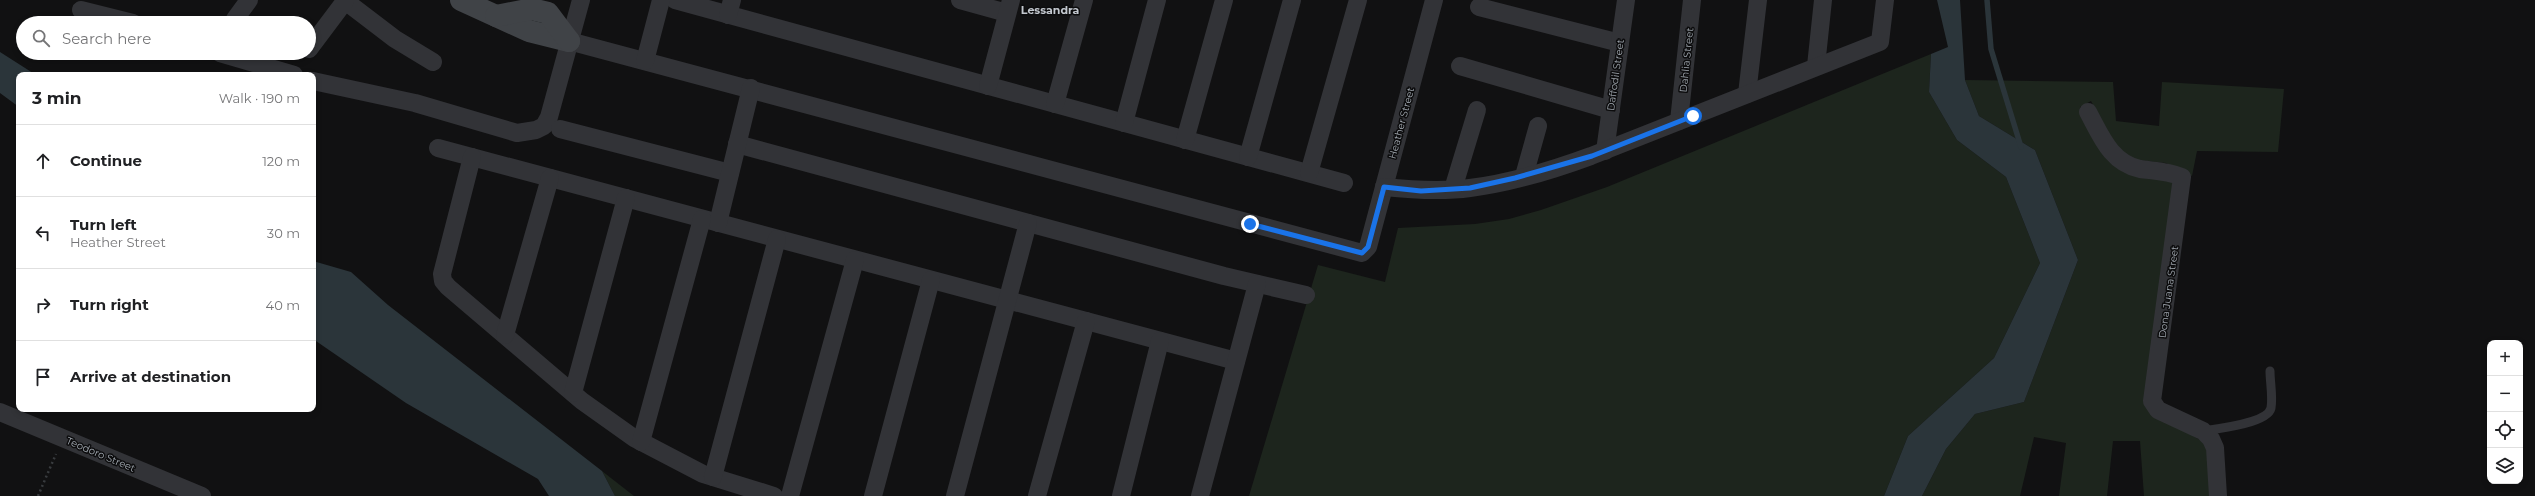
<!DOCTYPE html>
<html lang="en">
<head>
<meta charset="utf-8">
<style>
  body { margin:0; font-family:Montserrat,sans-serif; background:#f2f2f2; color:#202124 }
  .controls { position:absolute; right:12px; bottom:12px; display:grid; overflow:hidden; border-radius:8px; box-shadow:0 2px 6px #0003 }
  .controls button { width:36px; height:36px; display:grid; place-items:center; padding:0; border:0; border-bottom:1px solid #e0e0e0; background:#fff; color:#202124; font:20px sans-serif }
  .stop { position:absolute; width:12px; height:12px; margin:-9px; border:3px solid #1a73e8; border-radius:50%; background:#fff }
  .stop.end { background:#1a73e8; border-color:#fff; box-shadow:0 1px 4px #0008 }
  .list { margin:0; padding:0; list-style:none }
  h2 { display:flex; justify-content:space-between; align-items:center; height:52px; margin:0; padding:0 16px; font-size:17px }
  h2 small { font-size:13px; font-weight:400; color:#757577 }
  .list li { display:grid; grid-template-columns:26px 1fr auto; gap:12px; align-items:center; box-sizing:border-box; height:72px; padding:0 16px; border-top:1px solid #e0e0e0 }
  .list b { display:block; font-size:15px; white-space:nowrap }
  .list p { margin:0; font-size:13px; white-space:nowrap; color:#757577 }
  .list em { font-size:13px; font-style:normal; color:#757577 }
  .icon { flex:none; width:22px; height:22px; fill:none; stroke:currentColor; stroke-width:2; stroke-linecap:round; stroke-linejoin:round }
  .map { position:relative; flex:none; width:2535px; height:496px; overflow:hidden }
  .search { position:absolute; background:#fff; box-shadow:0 2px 6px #0003; left:16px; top:16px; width:300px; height:44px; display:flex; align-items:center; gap:10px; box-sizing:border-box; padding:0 14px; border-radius:22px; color:#757577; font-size:15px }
  .panel { position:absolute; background:#fff; box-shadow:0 2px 6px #0003; left:16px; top:72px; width:300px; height:340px; border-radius:8px }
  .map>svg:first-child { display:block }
  .green { fill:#1d251d }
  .water { fill:#2b353a }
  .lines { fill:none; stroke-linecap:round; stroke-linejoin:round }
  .stream { stroke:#2b353a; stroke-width:5.5 }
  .path { stroke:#383b3e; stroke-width:2.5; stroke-dasharray:2 3; stroke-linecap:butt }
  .lane { stroke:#323337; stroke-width:9 }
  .street { stroke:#323337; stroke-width:18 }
  .secondary { stroke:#404347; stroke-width:22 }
  .route { stroke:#1a73e8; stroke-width:5 }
  .labels { text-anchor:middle; stroke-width:3; stroke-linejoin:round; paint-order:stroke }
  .street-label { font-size:10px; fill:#a3aab2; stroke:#0c0c0d }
  .neighbourhood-label { font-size:11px; font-weight:bold; fill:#c3c8cf; stroke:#0c0c0d }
</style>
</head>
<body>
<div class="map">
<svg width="2535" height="496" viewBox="0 0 2535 496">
  <rect width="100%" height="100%" fill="#111112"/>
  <g class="green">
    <path d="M1931,54L1929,92L1957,140L2006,177L2040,263L1994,358L1908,436L1884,496H1249L1318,265L1385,282L1398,228L1475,224L1509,219L1541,210L1607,187Z"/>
    <path d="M1965,80L2113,82L2116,121L2159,126L2162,82L2284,89L2278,152L2197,151L2192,176L2166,163L2128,159L2116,148L2091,101L2080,107L2105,156L2174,183L2144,404L2206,444L2212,496H2144L2140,441H2113L2107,496H2059L2066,443L2034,437L2020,496H1922L1946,449L1975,414L2024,402L2078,260L2035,150L1979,116Z"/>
    <path d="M602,471L634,496H615Z"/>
  </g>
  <g class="water">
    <path d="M1937,0H1960L1965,80L1979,116L2035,150L2078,260L2024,402L1975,414L1946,449L1922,496H1884L1908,436L1994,358L2040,263L2006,177L1957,140L1929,92L1931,54L1948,47Z"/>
    <path d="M0,52L36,75H19V107L0,93Z"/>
    <path d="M313,261L351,272L388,305L602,471L615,496H549L538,479L406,403L313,339Z"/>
  </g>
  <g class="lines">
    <path class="stream" d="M1987,0L1991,49L2021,147"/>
    <path class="path" d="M38,496L56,454"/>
    <path class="lane" d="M2203,431C2217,429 2268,423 2271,408C2273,397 2270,382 2270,371"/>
    <g class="street">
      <path d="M344,0L395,39L433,62"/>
      <path d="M675,0L1344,183"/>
      <path d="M960,0L1007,13"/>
      <path d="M1479,7L1620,43"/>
      <path d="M81,10L133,23"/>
      <path d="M728,15L732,0"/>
      <path d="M235,19L249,0"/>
      <path d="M569,41L1362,253L1368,247L1434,0"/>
      <path d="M309,49L345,1"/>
      <path d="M220,53L294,75"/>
      <path d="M645,61L661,0"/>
      <path d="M1460,66L1611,110"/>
      <path d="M1816,66L1823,0"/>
      <path d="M313,81L415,103L517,133L536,130L544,126L549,117L581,0"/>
      <path d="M988,86L1011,0"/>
      <path d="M1747,94L1758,0"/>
      <path d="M1055,104L1084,0"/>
      <path d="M2088,112C2101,136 2111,163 2140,169C2155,171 2167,171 2182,177L2152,401L2158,410L2203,431L2211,439L2215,448L2218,496"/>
      <path d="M1679,121L1692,0"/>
      <path d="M1124,123L1157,0"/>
      <path d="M560,129L730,173"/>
      <path d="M1185,140L1224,0"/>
      <path d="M737,144L1224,276L1306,295"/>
      <path d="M438,148L1236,361"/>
      <path d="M1605,151L1626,0"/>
      <path d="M472,157L442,274L443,281L448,287L582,401L634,438L703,474L774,496"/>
      <path d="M1248,157L1292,0"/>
      <path d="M1309,173L1358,0"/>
      <path d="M1524,176L1538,126"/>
      <path d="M1384,187C1413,190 1441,192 1470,188C1510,183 1553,170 1591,156L1880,42L1885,0"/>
      <path d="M1453,189L1477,110"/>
      <path d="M718,223L751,88"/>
      <path d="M505,335L550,178"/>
      <path d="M573,393L626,198"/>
      <path d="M0,412L202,496"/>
      <path d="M641,442L702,219"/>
      <path d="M713,477L777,239"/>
      <path d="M790,496L855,260"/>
      <path d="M873,496L931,280"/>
      <path d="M955,496L1028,223"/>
      <path d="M1037,496L1086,321"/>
      <path d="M1121,496L1160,341"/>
      <path d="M1200,496L1257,284"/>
    </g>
    <g class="secondary">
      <path d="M461,0L529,31L569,41"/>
      <path d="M496,16L532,9L548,13L569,41"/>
    </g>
  </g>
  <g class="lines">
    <path class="route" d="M1250,224L1362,253L1368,247L1384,187L1421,191L1470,188L1515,178L1592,156L1693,116"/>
  </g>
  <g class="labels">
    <g class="street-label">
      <text transform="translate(1686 60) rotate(-84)" y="4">Dahlia Street</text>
      <text transform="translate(1615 75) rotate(-82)" y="4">Daffodil Street</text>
      <text transform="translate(1401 123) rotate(-75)" y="4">Heather Street</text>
      <text transform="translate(2168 292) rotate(-82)" y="4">Dona Juana Street</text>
      <text transform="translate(101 454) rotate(23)" y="4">Teodoro Street</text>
    </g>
    <g class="neighbourhood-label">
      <text x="1050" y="14">Lessandra</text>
    </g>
  </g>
</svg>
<div class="controls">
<button>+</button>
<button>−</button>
<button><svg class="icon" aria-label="locate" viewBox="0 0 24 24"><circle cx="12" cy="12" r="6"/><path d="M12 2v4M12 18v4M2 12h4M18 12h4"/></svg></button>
<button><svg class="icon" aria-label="layers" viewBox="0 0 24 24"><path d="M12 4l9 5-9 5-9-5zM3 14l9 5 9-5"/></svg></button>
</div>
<div class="stop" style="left:1693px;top:116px"></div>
<div class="stop end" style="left:1250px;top:224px"></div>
<div class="search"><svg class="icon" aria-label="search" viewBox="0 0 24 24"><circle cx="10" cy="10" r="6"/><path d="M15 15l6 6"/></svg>Search here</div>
<section class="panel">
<h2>3 min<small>Walk · 190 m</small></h2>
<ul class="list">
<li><svg class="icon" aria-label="ahead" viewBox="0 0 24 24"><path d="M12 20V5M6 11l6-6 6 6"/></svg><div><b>Continue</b></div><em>120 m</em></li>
<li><svg class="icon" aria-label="left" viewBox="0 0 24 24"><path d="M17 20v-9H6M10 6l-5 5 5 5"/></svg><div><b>Turn left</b><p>Heather Street</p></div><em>30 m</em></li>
<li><svg class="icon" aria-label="right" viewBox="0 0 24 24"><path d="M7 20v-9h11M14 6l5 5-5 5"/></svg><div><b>Turn right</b></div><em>40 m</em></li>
<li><svg class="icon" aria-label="arrive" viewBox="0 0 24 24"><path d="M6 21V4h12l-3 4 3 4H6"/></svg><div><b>Arrive at destination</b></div></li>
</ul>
</section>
</div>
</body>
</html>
